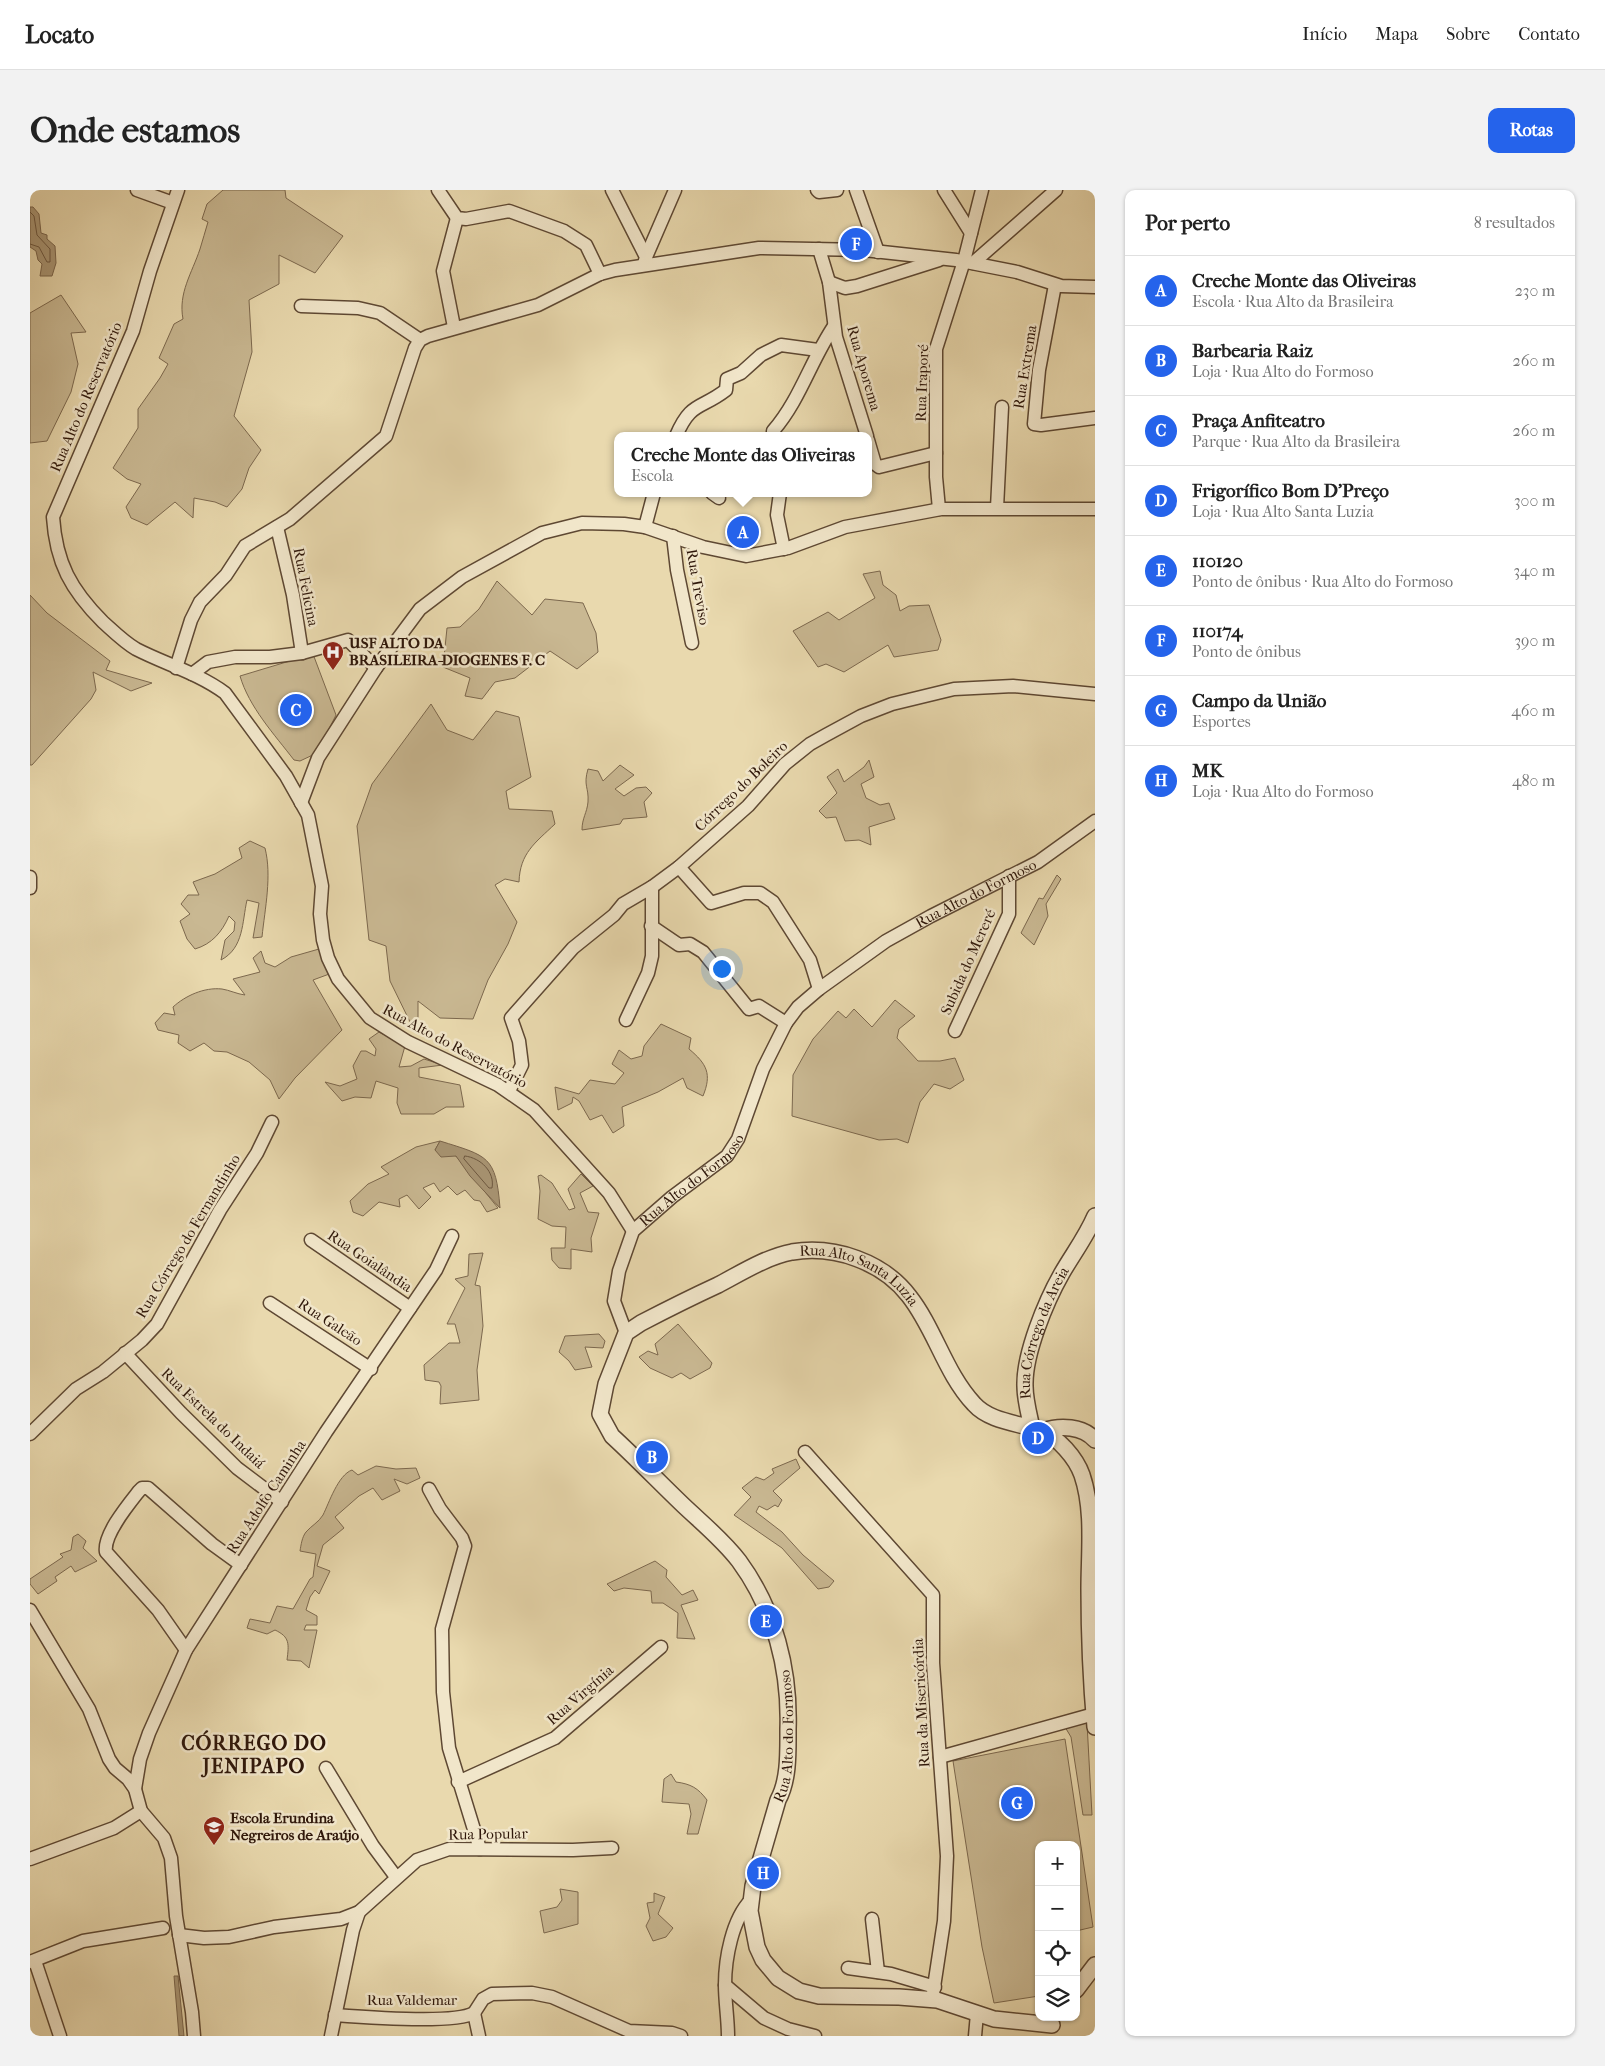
<!DOCTYPE html>
<html lang="pt">
<head>
<meta charset="utf-8">
<style>
  body { margin:0; font-family:"IM FELL French Canon",serif; background:#f2f2f2; color:#222 }
  .controls { position:absolute; right:15px; bottom:15px; display:grid; overflow:hidden; border-radius:10px; box-shadow:0 1px 4px #0004 }
  .controls button { width:45px; height:45px; display:grid; place-items:center; padding:0; border:0; border-bottom:1px solid #e0e0e0; background:#fff; color:#222; font:25px sans-serif }
  .you { position:absolute; left:691px; top:778px; width:18px; height:18px; margin:-12px; border:4px solid #fff; border-radius:50%; background:#1a73e8; box-shadow:0 0 0 8px #1a73e833 }
  .badge { display:grid; place-items:center; width:32px; height:32px; border-radius:50%; background:#2563eb; color:#fff; font-size:16px; font-weight:700 }
  .pin { position:absolute; translate:-50% -50%; border:2px solid #fff; box-shadow:0 1px 5px #0006 }
  .popup { position:absolute; left:584px; top:242px; width:258px; height:65px; box-sizing:border-box; display:grid; place-content:center; border-radius:10px; background:#fff; filter:drop-shadow(0 1px 4px #0005); font-size:16px; white-space:nowrap; color:#767676 }
  .popup b { font-size:19px; color:#222 }
  .popup::after { content:''; position:absolute; left:50%; top:100%; margin-left:-10px; border:10px solid transparent; border-top-color:#fff }
  .list { margin:0; padding:0; list-style:none }
  h2 { display:flex; justify-content:space-between; align-items:center; height:65px; margin:0; padding:0 20px; font-size:21px }
  h2 small { font-size:16px; font-weight:400; color:#767676 }
  .list li { display:grid; grid-template-columns:32px 1fr auto; gap:15px; align-items:center; box-sizing:border-box; height:70px; padding:0 20px; border-top:1px solid #e0e0e0 }
  .list b { display:block; font-size:19px; white-space:nowrap }
  .list p { margin:0; font-size:16px; white-space:nowrap; color:#767676 }
  .list em { font-size:16px; font-style:normal; color:#767676 }
  .icon { flex:none; width:28px; height:28px; fill:none; stroke:currentColor; stroke-width:2; stroke-linecap:round; stroke-linejoin:round }
  .map { position:relative; flex:none; width:1065px; height:1846px; overflow:hidden; border-radius:10px }
  header { display:flex; align-items:center; gap:30px; box-sizing:border-box; height:70px; padding:0 25px; background:#fff; border-bottom:1px solid #e0e0e0 }
  header strong { font-size:24px }
  nav { display:flex; gap:28px; margin-inline-start:auto; font-size:18px }
  .intro { display:flex; align-items:center; justify-content:space-between; box-sizing:border-box; height:120px; padding:0 30px }
  h1 { margin:0; font-size:35px }
  .button { padding:12px 22px; border-radius:10px; background:#2563eb; color:#fff; font-size:18px; font-weight:700 }
  main { display:flex; gap:30px; padding:0 30px }
  aside { flex:1; background:#fff; border-radius:10px; box-shadow:0 1px 4px #0004 }
  .map>svg:first-child { display:block }
  .green { fill:#c9b892; stroke:#7c684e }
  .water { fill:#aa9776; stroke:#79644b }
  .lines { fill:none; stroke-linecap:round; stroke-linejoin:round }
  .shore { stroke:#6c5740; stroke-width:1 }
  .minor-casing { stroke:#5e4833; stroke-width:15 }
  .tertiary-casing { stroke:#5e4833; stroke-width:18 }
  .minor { stroke:#f1e6ca; stroke-width:12 }
  .tertiary { stroke:#f1e6ca; stroke-width:15 }
  .labels { text-anchor:middle; stroke-width:5; stroke-linejoin:round; paint-order:stroke }
  .street-label { font-size:15px; fill:#2f170a; stroke:#f1e6ca }
  .poi-label { font-size:15px; font-weight:bold; fill:#2f170a; stroke:#f1e6ca; text-anchor:start }
  .district-label { font-size:20px; font-weight:bold; letter-spacing:1px; fill:#2f170a; stroke:#f1e6ca }
</style>
</head>
<body>
<header>
<strong>Locato</strong>
<nav><a>Início</a><a>Mapa</a><a>Sobre</a><a>Contato</a></nav>
</header>
<div class="intro"><h1>Onde estamos</h1><a class="button">Rotas</a></div>
<main>
<div class="map">
<svg width="1065" height="1846" viewBox="0 0 1065 1846">
  <rect width="100%" height="100%" fill="#e9d9ae"/>
  <filter id="stains"><feTurbulence type="fractalNoise" baseFrequency=".004" numOctaves="4"/><feColorMatrix values="0 0 0 0 .2 0 0 0 0 .09 0 0 0 0 .02 0 0 0 .5 -.17"/></filter>
  <radialGradient id="worn" r=".72"><stop offset=".6" stop-color="#630" stop-opacity="0"/><stop offset="1" stop-color="#630" stop-opacity=".3"/></radialGradient>
  <g class="green">
    <path d="M193,0H255L256,8L313,46L285,83L249,65V94L219,110L222,162L204,226L231,260L219,278L212,299L197,317L185,312L164,308L163,328L145,312L117,335L101,328L96,317L111,294L97,289L83,278L108,238V219L130,188L138,174L129,168L144,134L153,129C148,103 162,83 170,59C173,50 175,41 178,32L172,29L177,14Z"/>
    <path d="M31,105L56,142L41,143L48,174L41,202L17,251L0,253V123Z"/>
    <path d="M850,381L853,395L866,405L870,421L879,416L899,415L911,450L908,460L864,467L858,455L814,482L796,474L788,477L763,441L798,422L809,430L845,408L833,384Z"/>
    <path d="M467,391L502,425L515,409L553,413L566,443L568,462L547,479L520,461L485,488L465,492L452,509L435,506L440,488L413,477L417,438L430,437L449,419Z"/>
    <path d="M0,405L17,423L80,471L76,480L122,493L101,501L63,482L66,500L61,509L2,575H0Z"/>
    <path d="M283,464L306,525L287,563L270,571L264,570C244,544 219,517 210,486Z"/>
    <path d="M401,514L417,540L443,550L466,521L489,527L501,587L476,601L479,619L522,621L525,634C505,653 490,663 489,692L475,689L465,695L487,732L478,754L458,790L443,829L410,828L388,811V829L383,838L360,791L356,756L339,750L327,636L342,594Z"/>
    <path d="M839,570L844,587L831,594L836,608L850,615L859,613L865,629L839,637L841,655L829,650L815,651L806,627L796,628L789,621L807,603L797,587L808,579L814,592L834,577Z"/>
    <path d="M590,575L604,585L585,599L594,606L606,598L616,597L622,603L614,612L617,627L593,629L590,634L552,640C552,628 557,623 558,612C559,597 553,596 558,579L568,581L573,591Z"/>
    <path d="M220,651L235,658C242,686 235,718 232,747L223,748L229,713L217,710C212,732 214,758 191,770L195,750L204,741L205,732L199,726C192,742 182,754 165,759L157,749L150,731L160,724L151,714L158,705H169L163,692L185,684L212,668L209,658Z"/>
    <path d="M1027,685L1031,689L1016,714L1018,726L1004,755L991,743L1009,708L1013,709Z"/>
    <path d="M289,759L302,783L283,790L312,840L265,888L249,909L240,890L219,872L197,862L184,861L174,853L160,861L148,853L149,845L128,840L125,833L134,823L145,825L143,817C155,806 174,797 192,799C199,800 207,804 215,805L203,789L230,782L223,768L231,761L235,773L245,777L261,767Z"/>
    <path d="M865,810L885,826L869,839L867,848L888,871H910L925,868L934,890L920,899L904,894L890,912L878,953L867,949L849,950L762,926L763,885L783,849L808,821L816,828L824,819L842,837Z"/>
    <path d="M631,834L661,848L659,859C677,874 682,884 673,906L657,898L653,888L628,902L592,917L594,936L583,943L572,925L560,930L549,911L543,907L542,913L528,920L525,897L549,904L560,890L585,894L594,883L582,874L589,860L601,869L612,866L614,856Z"/>
    <path d="M349,842L375,856L369,877L381,876L394,869L413,875L389,878V887L430,895L434,917H416L404,924H371L367,913L368,898L346,891L341,908L325,907L312,911L295,892L310,896L327,889L323,876L331,861H336L345,866L346,859L339,849Z"/>
    <path d="M410,951L405,960L426,966L468,1018L457,1022L450,1011L444,1010L435,1000L427,1005L418,996L410,1002L404,993L393,998L401,1007L389,1019L377,1005L369,1009L370,1017L349,1012L333,1026L323,1022L320,1011L338,994L359,984L351,977L386,957Z"/>
    <path d="M551,984L563,996L550,1003L558,1022L569,1023L561,1048L562,1062L541,1059V1079L529,1078L522,1070L521,1058H535L536,1037L522,1036L508,1029L510,1001L508,986L511,985L522,993L539,1020L545,1018L538,999Z"/>
    <path d="M453,1063L445,1095L450,1096L453,1136L447,1180L449,1210L410,1214L411,1196L409,1192L395,1190L394,1175L419,1153H430L425,1134H417L435,1098L425,1089L438,1086L439,1064Z"/>
    <path d="M648,1134L682,1173L680,1178L660,1189L651,1183L642,1188L620,1178L609,1167L618,1161L628,1165L625,1154Z"/>
    <path d="M569,1144L575,1151L573,1158L555,1157L562,1177L545,1180L539,1171L529,1162L535,1146Z"/>
    <path d="M766,1269L770,1278L743,1301L752,1310L748,1317L745,1315L737,1320L729,1316L726,1322L752,1342L773,1365L804,1391L799,1397L788,1399L752,1358L704,1325L721,1307L712,1298L726,1287L734,1290L744,1283L742,1279Z"/>
    <path d="M346,1276L366,1279L386,1278L390,1288L377,1294L364,1289L370,1301L352,1310L343,1298L329,1306L305,1327L314,1338L293,1355L287,1376L300,1381L289,1404L285,1400L280,1407L276,1420L287,1426V1435H276L274,1440H287L279,1478L271,1471L257,1470C259,1454 260,1447 245,1440L237,1444L217,1438L220,1429L240,1433L247,1416L263,1419L280,1389L283,1387L286,1364L270,1361C271,1355 272,1347 276,1342C281,1336 289,1332 293,1325C299,1313 308,1285 322,1280L328,1285Z"/>
    <path d="M48,1344L56,1351L53,1358L67,1371L45,1382L41,1376L25,1387L27,1391L8,1404L0,1394V1389L33,1367L30,1364L41,1360L43,1347Z"/>
    <path d="M625,1371L637,1380L636,1387L652,1405L663,1400L668,1410L651,1415L665,1449L647,1448L648,1423L633,1413H622L621,1401L594,1398L584,1401L577,1394Z"/>
    <path d="M1057,1533L1062,1625H1053L1041,1547L1035,1537Z"/>
    <path d="M1035,1549L1063,1737L1046,1741V1655H1009V1806L964,1813L952,1757L923,1571Z"/>
    <path d="M641,1584L646,1592C661,1594 668,1598 677,1610L668,1644H657L661,1624L659,1614L632,1612L634,1589Z"/>
    <path d="M530,1699L548,1702V1734L514,1743L510,1721L527,1717L532,1710Z"/>
    <path d="M624,1703L635,1707L628,1724L643,1738L636,1747L623,1751L616,1736L620,1728L617,1713L624,1712Z"/>
  </g>
  <g class="water">
    <path d="M0,17H3L9,24L11,43L17,45V49L25,56L26,73L22,86H10L12,74L8,70L6,61L0,57Z"/>
    <path d="M410,951C458,966 466,966 470,1018L440,986L426,966L411,967L405,960Z"/>
    <path d="M144,1786H148L154,1846H149Z"/>
  </g>
  <g class="lines">
    <g class="shore">
      <path d="M0,22L4,26L7,45L20,59V72H17L9,57L0,54"/>
      <path d="M435,966C451,968 465,982 462,998H459L434,969Z"/>
    </g>
    <g class="minor-casing">
      <g id="minor">
        <path d="M107,0L143,13"/>
        <path d="M148,0L120,81L103,141L23,327C26,373 41,400 73,432C83,441 94,452 106,459C135,474 168,483 195,503L256,586L278,625L292,696L290,724L293,750L298,768L308,789L340,828L378,852L468,895L504,920L579,1003L603,1041"/>
        <path d="M408,0L427,28L436,29L479,21L534,41L556,55L570,84"/>
        <path d="M582,0L616,67L614,74"/>
        <path d="M787,0L789,2L807,0"/>
        <path d="M826,0L848,62"/>
        <path d="M914,0L941,43"/>
        <path d="M789,59L799,92L806,147L837,246"/>
        <path d="M616,67L645,0"/>
        <path d="M943,73L1026,0"/>
        <path d="M799,92L815,98L827,96L909,70"/>
        <path d="M1025,95L1009,180L1004,234L1011,235L1065,228"/>
        <path d="M271,116L328,118L350,123L390,150"/>
        <path d="M424,137L413,81L427,28"/>
        <path d="M646,246C661,211 670,220 696,200L697,189L711,183L731,165L751,155L788,160"/>
        <path d="M743,246V241C770,210 781,170 804,136"/>
        <path d="M838,250L845,274L849,277L906,263"/>
        <path d="M682,303L689,308"/>
        <path d="M750,303L747,325L754,359"/>
        <path d="M967,318L972,217"/>
        <path d="M909,319L906,287V159L934,71L952,0"/>
        <path d="M247,337L263,405L272,463"/>
        <path d="M615,337L624,303"/>
        <path d="M643,346L647,380L662,453"/>
        <path d="M146,478L161,430L170,412L196,385L215,356L260,329L356,246L385,158L390,150L398,146L508,115L570,84L585,80L729,58L834,60L926,70L987,82L1031,96L1065,97"/>
        <path d="M162,484L178,472L205,467H240L272,463L318,450L346,478"/>
        <path d="M271,613L288,568L346,478L390,419L432,387L512,343L552,333L594,334L615,337L673,357L716,366L758,358L815,337L911,319H1065"/>
        <path d="M649,677L681,713L714,703H730L743,712L780,770L789,799"/>
        <path d="M0,687V698"/>
        <path d="M621,736L649,755L660,754L673,762L719,819L729,816L756,833"/>
        <path d="M596,830L618,783L622,766V697"/>
        <path d="M925,841L979,724V686"/>
        <path d="M479,901L492,875L489,851L481,828L543,758L584,725L593,714L622,697L649,677L718,616L755,574L780,554L796,545L831,526L862,514L924,499L983,496L1065,504"/>
        <path d="M281,1050L380,1118"/>
        <path d="M240,1113L341,1179"/>
        <path id="s1" d="M596,1143L584,1111L589,1081L603,1041L642,1007L697,966L708,949L733,879L756,833L768,817L789,799L856,751L901,726L1008,672L1065,631"/>
        <path d="M95,1163L151,1223L207,1278L252,1312"/>
        <path d="M0,1244L46,1199L73,1182L112,1150L127,1134L190,1020L227,963L242,932"/>
        <path d="M775,1262L903,1405V1473L917,1666L914,1731L902,1810"/>
        <path d="M399,1299L410,1319L432,1348L435,1356L412,1439L413,1502L419,1558L450,1659"/>
        <path d="M0,1420L59,1519L79,1569L85,1578L98,1589L105,1599L111,1621L134,1648L141,1668L146,1726L162,1822L164,1846"/>
        <path d="M156,1460L128,1420L76,1362C73,1345 98,1315 109,1301L112,1298H118L182,1354L211,1375"/>
        <path d="M910,1567L1064,1524"/>
        <path d="M296,1578L343,1656L366,1687"/>
        <path d="M428,1592L525,1548L631,1457"/>
        <path d="M105,1599L110,1569L119,1543L156,1460L296,1242L406,1080L422,1046"/>
        <path d="M0,1669L84,1638L111,1621"/>
        <path d="M842,1729L848,1782"/>
        <path d="M149,1745L174,1748L199,1747L244,1737L311,1729L329,1722L387,1670L419,1659L543,1660L582,1658"/>
        <path d="M5,1771L30,1846"/>
        <path d="M0,1772L53,1751L133,1738"/>
        <path d="M818,1778L861,1784L905,1797"/>
        <path d="M695,1795L734,1828L758,1839L785,1846"/>
        <path d="M444,1823L449,1846"/>
        <path d="M305,1825C331,1827 425,1834 444,1823L453,1809L462,1804L502,1803L522,1807L599,1841L642,1843L651,1846"/>
        <path d="M301,1846L323,1740L329,1722"/>
        <path d="M698,1846C698,1829 695,1812 695,1795C695,1769 702,1729 721,1710"/>
        <path d="M945,1846L947,1824"/>
      </g>
    </g>
    <g class="tertiary-casing">
      <g id="tertiary">
        <path id="s2" d="M1002,1238C999,1224 995,1210 995,1196C994,1164 1016,1111 1032,1083C1043,1064 1056,1047 1065,1026"/>
        <path d="M1013,1241C1030,1235 1053,1236 1065,1250"/>
        <path d="M1046,1800L1065,1775"/>
        <path id="s3" d="M1022,1835L964,1829L907,1810L869,1807L789,1806L769,1801L748,1788L733,1770L727,1757L720,1721L723,1696L748,1610C759,1590 758,1562 758,1539C760,1480 745,1420 709,1371C693,1350 672,1333 653,1315C629,1292 606,1268 582,1246L570,1224L576,1194L596,1143L611,1133C636,1120 662,1107 688,1095C711,1083 736,1067 762,1062C805,1055 853,1072 879,1106C905,1139 915,1183 944,1214C960,1232 990,1233 1011,1241C1028,1247 1046,1268 1052,1285C1064,1320 1059,1362 1059,1399C1059,1444 1061,1492 1065,1537"/>
      </g>
    </g>
    <use href="#minor" class="minor"/>
    <use href="#tertiary" class="tertiary"/>
  </g>
  <defs>
    <g id="hospital-pin" transform="scale(1.125)"><path d="M0 17L-7.5 6A9.5 9.5 0 1 1 7.5 6Z" fill="#8f2418" stroke="#f1e6ca"/><path d="M-5-5h3v3.5h4V-5h3V5h-3V1.5h-4V5h-3Z" fill="#fff"/></g>
    <g id="school-pin" transform="scale(1.125)"><path d="M0 17L-7.5 6A9.5 9.5 0 1 1 7.5 6Z" fill="#8f2418" stroke="#f1e6ca"/><path d="M0-5L7-2L0 1L-7-2ZM-4 1L0 2.5L4 1V4Q0 6-4 4Z" fill="#fff"/></g>
  </defs>
  <g fill-rule="evenodd">
    <use href="#hospital-pin" x="303" y="462"/>
    <use href="#school-pin" x="184" y="1637"/>
  </g>
  <g class="labels">
    <g class="street-label">
      <text transform="translate(995 177) rotate(-81)" y="5">Rua Extrema</text>
      <text transform="translate(834 178) rotate(74)" y="5">Rua Aporema</text>
      <text transform="translate(892 193) rotate(-88)" y="5">Rua Iraporé</text>
      <text transform="translate(56 207) rotate(-67)" y="5">Rua Alto do Reservatório</text>
      <text transform="translate(276 397) rotate(79)" y="5">Rua Felicina</text>
      <text transform="translate(668 397) rotate(80)" y="5">Rua Treviso</text>
      <text transform="translate(711 596) rotate(-44)" y="5">Córrego do Boleiro</text>
      <text dy="5" stroke="none"><textPath href="#s1" startOffset="605">Rua Alto do Formoso</textPath></text>
      <text transform="translate(938 772) rotate(-66)" y="5">Subida do Mereré</text>
      <text transform="translate(425 856) rotate(28)" y="5">Rua Alto do Reservatório</text>
      <text dy="5" stroke="none"><textPath href="#s1" startOffset="185">Rua Alto do Formoso</textPath></text>
      <text transform="translate(158 1046) rotate(-59)" y="5">Rua Córrego do Fernandinho</text>
      <text transform="translate(340 1071) rotate(34)" y="5">Rua Goialândia</text>
      <text dy="5" stroke="none"><textPath href="#s3" startOffset="1270">Rua Alto Santa Luzia</textPath></text>
      <text transform="translate(300 1132) rotate(33)" y="5">Rua Galeão</text>
      <text dy="5" stroke="none"><textPath href="#s2" startOffset="99">Rua Córrego da Areia</textPath></text>
      <text transform="translate(183 1228) rotate(44)" y="5">Rua Estrela do Indaiá</text>
      <text transform="translate(236 1307) rotate(-57)" y="5">Rua Adolfo Caminha</text>
      <text transform="translate(550 1505) rotate(-41)" y="5">Rua Virgínia</text>
      <text transform="translate(891 1513) rotate(-93)" y="5">Rua da Misericórdia</text>
      <text dy="5" stroke="none"><textPath href="#s3" startOffset="536">Rua Alto do Formoso</textPath></text>
      <text transform="translate(458 1644) rotate(-1)" y="5">Rua Popular</text>
      <text x="382" y="1815">Rua Valdemar</text>
    </g>
    <g class="poi-label">
      <text x="319" y="458">USF ALTO DA<tspan x="319" dy="17">BRASILEIRA-DIOGENES F. C</tspan></text>
      <text x="200" y="1633">Escola Erundina<tspan x="200" dy="17">Negreiros de Araújo</tspan></text>
    </g>
    <g class="district-label">
      <text x="224" y="1560">CÓRREGO DO<tspan x="224" dy="23">JENIPAPO</tspan></text>
    </g>
  </g>
  <rect width="100%" height="100%" filter="url(#stains)"/>
  <rect width="100%" height="100%" fill="url(#worn)"/>
</svg>
<div class="controls">
<button>+</button>
<button>−</button>
<button><svg class="icon" aria-label="locate" viewBox="0 0 24 24"><circle cx="12" cy="12" r="6"/><path d="M12 2v4M12 18v4M2 12h4M18 12h4"/></svg></button>
<button><svg class="icon" aria-label="layers" viewBox="0 0 24 24"><path d="M12 4l9 5-9 5-9-5zM3 14l9 5 9-5"/></svg></button>
</div>
<div class="you"></div>
<div class="pin badge" style="left:713px;top:342px">A</div>
<div class="popup"><b>Creche Monte das Oliveiras</b>Escola</div>
<div class="pin badge" style="left:622px;top:1267px">B</div>
<div class="pin badge" style="left:266px;top:520px">C</div>
<div class="pin badge" style="left:1008px;top:1248px">D</div>
<div class="pin badge" style="left:736px;top:1431px">E</div>
<div class="pin badge" style="left:826px;top:54px">F</div>
<div class="pin badge" style="left:987px;top:1613px">G</div>
<div class="pin badge" style="left:733px;top:1683px">H</div>
</div>
<aside>
<h2>Por perto<small>8 resultados</small></h2>
<ul class="list">
<li><span class="badge">A</span><div><b>Creche Monte das Oliveiras</b><p>Escola · Rua Alto da Brasileira</p></div><em>230 m</em></li>
<li><span class="badge">B</span><div><b>Barbearia Raiz</b><p>Loja · Rua Alto do Formoso</p></div><em>260 m</em></li>
<li><span class="badge">C</span><div><b>Praça Anfiteatro</b><p>Parque · Rua Alto da Brasileira</p></div><em>260 m</em></li>
<li><span class="badge">D</span><div><b>Frigorífico Bom D'Preço</b><p>Loja · Rua Alto Santa Luzia</p></div><em>300 m</em></li>
<li><span class="badge">E</span><div><b>110120</b><p>Ponto de ônibus · Rua Alto do Formoso</p></div><em>340 m</em></li>
<li><span class="badge">F</span><div><b>110174</b><p>Ponto de ônibus</p></div><em>390 m</em></li>
<li><span class="badge">G</span><div><b>Campo da União</b><p>Esportes</p></div><em>460 m</em></li>
<li><span class="badge">H</span><div><b>MK</b><p>Loja · Rua Alto do Formoso</p></div><em>480 m</em></li>
</ul>
</aside>
</main>
</body>
</html>
